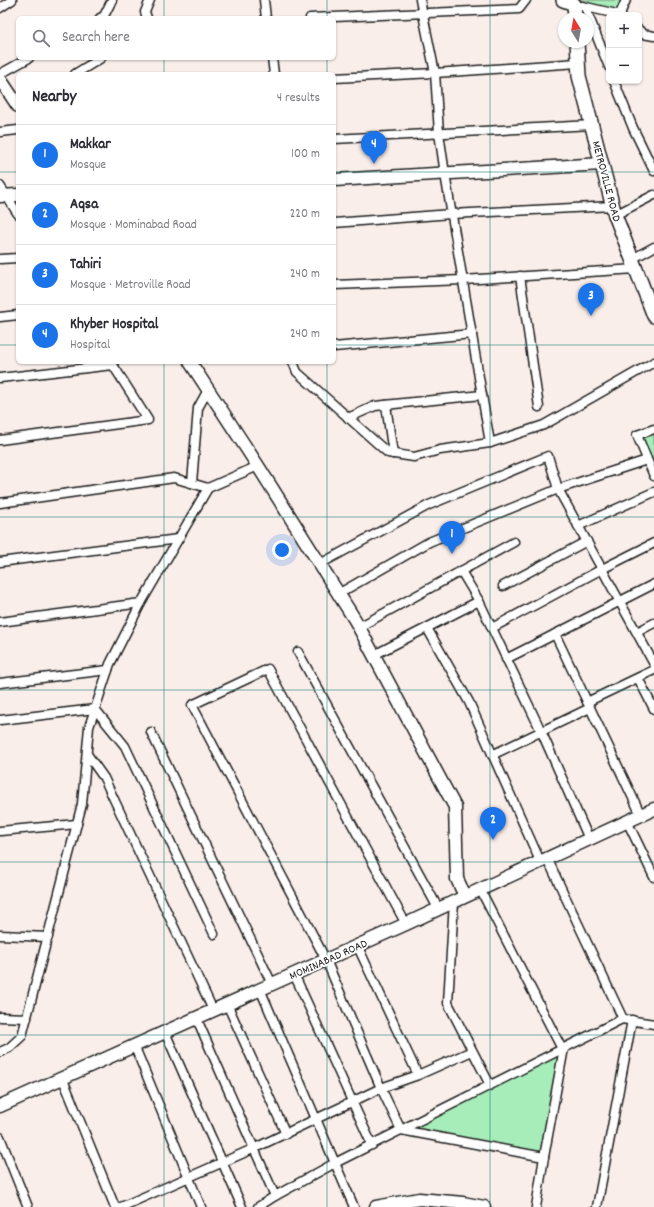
<!DOCTYPE html>
<html lang="en">
<head>
<meta charset="utf-8">
<style>
  body { margin:0; font-family:Dekko,sans-serif; background:#f7f7f7; color:#2b2b33 }
  .controls { position:absolute; right:12px; top:12px; display:grid; overflow:hidden; border-radius:6px; box-shadow:0 1px 3px #0004 }
  .controls button { width:36px; height:36px; display:grid; place-items:center; padding:0; border:0; border-bottom:1px solid #e1e1e2; background:#fff; color:#2b2b33; font:20px sans-serif }
  .compass { position:absolute; left:558px; top:12px; width:36px; height:36px; border-radius:50%; background:#fff; box-shadow:0 1px 3px #0004; rotate:349deg }
  .you { position:absolute; left:282px; top:550px; width:14px; height:14px; margin:-10px; border:3px solid #fff; border-radius:50%; background:#1a73e8; box-shadow:0 0 0 6px #1a73e833 }
  .badge { display:grid; place-items:center; width:26px; height:26px; border-radius:50%; background:#1a73e8; color:#fff; font-size:13px; font-weight:700 }
  .pin { position:absolute; translate:-50% -33px; filter:drop-shadow(0 1px 2px #0008) }
  .pin::after { content:''; position:absolute; top:21px; width:14px; height:12px; background:inherit; clip-path:polygon(0 0,100% 0,50% 100%) }
  .list { margin:0; padding:0; list-style:none }
  h2 { display:flex; justify-content:space-between; align-items:center; height:52px; margin:0; padding:0 16px; font-size:17px }
  h2 small { font-size:13px; font-weight:400; color:#7c7c81 }
  .list li { display:grid; grid-template-columns:26px 1fr auto; gap:12px; align-items:center; box-sizing:border-box; height:60px; padding:0 16px; border-top:1px solid #e1e1e2 }
  .list b { display:block; font-size:15px; white-space:nowrap }
  .list p { margin:0; font-size:13px; white-space:nowrap; color:#7c7c81 }
  .list em { font-size:13px; font-style:normal; color:#7c7c81 }
  .icon { flex:none; width:22px; height:22px; fill:none; stroke:currentColor; stroke-width:2; stroke-linecap:round; stroke-linejoin:round }
  .map { position:relative; flex:none; width:654px; height:1207px; overflow:hidden }
  .search { position:absolute; background:#fff; box-shadow:0 1px 3px #0004; left:16px; top:16px; width:320px; height:44px; display:flex; align-items:center; gap:10px; box-sizing:border-box; padding:0 14px; border-radius:6px; color:#7c7c81; font-size:15px }
  .panel { position:absolute; background:#fff; box-shadow:0 1px 3px #0004; left:16px; top:72px; width:320px; height:292px; border-radius:6px }
  .map>svg:first-child { display:block }
  .green { fill:#a7edba; stroke:#62846b }
  .lines { fill:none; stroke-linecap:round; stroke-linejoin:round }
  .street-casing { stroke:#1c1c1c; stroke-width:11 }
  .secondary-casing { stroke:#1c1c1c; stroke-width:15 }
  .primary-casing { stroke:#1c1c1c; stroke-width:16 }
  .street { stroke:#fff; stroke-width:8 }
  .secondary { stroke:#fff; stroke-width:12 }
  .primary { stroke:#fff; stroke-width:13 }
  .grid { fill:none; stroke:#0f766e; stroke-width:1; stroke-opacity:0.55 }
  .labels { text-anchor:middle; stroke-width:3.5; stroke-linejoin:round; paint-order:stroke }
  .street-label { font-size:12px; fill:#1c1c1c; stroke:#fff }
</style>
</head>
<body>
<div class="map">
<svg width="654" height="1207" viewBox="0 0 654 1207">
  <rect width="100%" height="100%" fill="#f9eeea"/>
  <filter id="ink" filterUnits="userSpaceOnUse"><feTurbulence type="fractalNoise" baseFrequency=".025" numOctaves="2"/><feDisplacementMap in="SourceGraphic" scale="8" xChannelSelector="R" yChannelSelector="G"/><feConvolveMatrix kernelMatrix="1 2 1 2 8 2 1 2 1" color-interpolation-filters="sRGB"/></filter>
  <g filter="url(#ink)">
    <g class="green">
      <path d="M564,0H624L618,12Z"/>
      <path d="M654,429V476L637,435Z"/>
      <path d="M562,1049L544,1157L401,1130Z"/>
    </g>
    <g class="lines">
      <g class="street-casing">
        <g id="street">
          <path d="M264,0L266,18"/>
          <path d="M420,0L435,73L439,133L445,174L490,443"/>
          <path d="M582,6L621,15"/>
          <path d="M585,7L609,67"/>
          <path d="M0,8L12,0"/>
          <path d="M620,14L626,0"/>
          <path d="M100,18L104,16L112,0"/>
          <path d="M147,18L145,12L150,0"/>
          <path d="M310,18L519,9L526,0"/>
          <path d="M639,30L643,34L654,36"/>
          <path d="M272,58L274,74"/>
          <path d="M0,74L29,58"/>
          <path d="M75,74L101,58"/>
          <path d="M334,78L435,73L578,63"/>
          <path d="M614,81L633,128L654,171"/>
          <path d="M0,132L18,130"/>
          <path d="M334,139L592,125"/>
          <path d="M0,186L18,214"/>
          <path d="M615,215L654,195"/>
          <path d="M334,223L451,214L613,206"/>
          <path d="M0,259L18,258"/>
          <path d="M632,259L654,247"/>
          <path d="M520,276L539,407"/>
          <path d="M334,285L463,280L636,269"/>
          <path d="M0,317L18,315"/>
          <path d="M334,347L472,334"/>
          <path d="M293,362L297,372L388,453L414,457L440,450L490,443L544,425L654,362"/>
          <path d="M0,378L113,365"/>
          <path d="M386,405L393,454"/>
          <path d="M348,418L375,406L482,395"/>
          <path d="M654,429L637,435L654,476"/>
          <path d="M0,440L148,420L111,362"/>
          <path d="M192,483L198,408L208,390"/>
          <path d="M0,503L174,478L208,488L258,466"/>
          <path d="M578,526L654,492"/>
          <path d="M0,562L178,539"/>
          <path d="M320,564L429,505L548,456L558,489L654,664"/>
          <path d="M461,571L479,601L542,733L589,839"/>
          <path d="M503,586L587,541"/>
          <path d="M338,594L429,542L558,489L647,460"/>
          <path d="M0,622L141,603"/>
          <path d="M359,627L514,542"/>
          <path d="M427,628L469,702L540,861"/>
          <path d="M492,628L602,569L654,543"/>
          <path d="M637,632L654,623"/>
          <path d="M555,634L641,815"/>
          <path d="M298,652L438,908"/>
          <path d="M374,655L479,601"/>
          <path d="M506,659L654,584"/>
          <path d="M638,678L654,709"/>
          <path d="M0,683L108,670"/>
          <path d="M587,702L654,670"/>
          <path d="M0,720L95,709L125,746L214,934"/>
          <path d="M151,732L272,984"/>
          <path d="M87,754L104,778L213,1010"/>
          <path d="M492,755L590,708"/>
          <path d="M627,821L654,877"/>
          <path d="M0,831L77,824"/>
          <path d="M547,858L623,1019"/>
          <path d="M480,889L562,1049"/>
          <path d="M454,901L448,1003L490,1085"/>
          <path d="M406,924L268,669L192,705L326,960L381,1088L401,1130L544,1157L564,1048"/>
          <path d="M0,935L48,937"/>
          <path d="M357,945L418,1075"/>
          <path d="M294,974L372,1145"/>
          <path d="M260,989L354,1207"/>
          <path d="M227,1004L286,1134"/>
          <path d="M0,1017L27,1018"/>
          <path d="M196,1017L275,1196"/>
          <path d="M165,1032L242,1207"/>
          <path d="M134,1045L201,1207"/>
          <path d="M0,1052L9,1048L22,1036L82,804L89,727L110,664L141,603L208,488"/>
          <path d="M62,1077L115,1207"/>
          <path d="M0,1137L28,1207"/>
          <path d="M121,1207L255,1148L381,1088L418,1075L472,1051"/>
          <path d="M258,1207L275,1196L335,1163L622,1019L654,1024"/>
          <path d="M536,1207L544,1157"/>
          <path d="M597,1207L632,1020"/>
        </g>
      </g>
      <g class="secondary-casing">
        <g id="secondary">
          <path d="M0,79L18,106"/>
          <path d="M334,180L602,164"/>
          <path d="M0,196L18,195"/>
          <path d="M190,362L258,466L355,620L455,807L457,879L465,896"/>
          <path d="M0,1106L406,924L654,809"/>
          <path d="M376,1207L419,1199L463,1203L484,1207"/>
        </g>
      </g>
      <g class="primary-casing">
        <g id="primary">
          <path d="M563,0L574,4L575,18"/>
          <path d="M577,42L579,76L615,215L654,316"/>
        </g>
      </g>
      <use href="#street" class="street"/>
      <use href="#secondary" class="secondary"/>
      <use href="#primary" class="primary"/>
    </g>
  </g>
  <path class="grid" d="M164,0V18M327,0V18M490,0V1207M164,58V74M327,58V74M0,172H18M334,172H654M0,345H18M334,345H654M164,362V1207M327,362V1207M0,517H654M0,690H654M0,862H654M0,1035H654"/>
  <g class="labels">
    <g class="street-label">
      <text transform="translate(607 181) rotate(75)" y="4">METROVILLE ROAD</text>
      <text transform="translate(328 959) rotate(-24)" y="4">MOMINABAD ROAD</text>
    </g>
  </g>
</svg>
<div class="controls">
<button>+</button>
<button>−</button>
</div>
<svg class="compass" viewBox="-18 -18 36 36"><path d="M0-13l5 13h-10z" fill="#e53935"/><path d="M0 13l5-13h-10z" fill="#7c7c81"/></svg>
<div class="you"></div>
<div class="pin badge" style="left:452px;top:554px">1</div>
<div class="pin badge" style="left:493px;top:840px">2</div>
<div class="pin badge" style="left:591px;top:316px">3</div>
<div class="pin badge" style="left:374px;top:164px">4</div>
<div class="search"><svg class="icon" aria-label="search" viewBox="0 0 24 24"><circle cx="10" cy="10" r="6"/><path d="M15 15l6 6"/></svg>Search here</div>
<section class="panel">
<h2>Nearby<small>4 results</small></h2>
<ul class="list">
<li><span class="badge">1</span><div><b>Makkar</b><p>Mosque</p></div><em>100 m</em></li>
<li><span class="badge">2</span><div><b>Aqsa</b><p>Mosque · Mominabad Road</p></div><em>220 m</em></li>
<li><span class="badge">3</span><div><b>Tahiri</b><p>Mosque · Metroville Road</p></div><em>240 m</em></li>
<li><span class="badge">4</span><div><b>Khyber Hospital</b><p>Hospital</p></div><em>240 m</em></li>
</ul>
</section>
</div>
</body>
</html>
